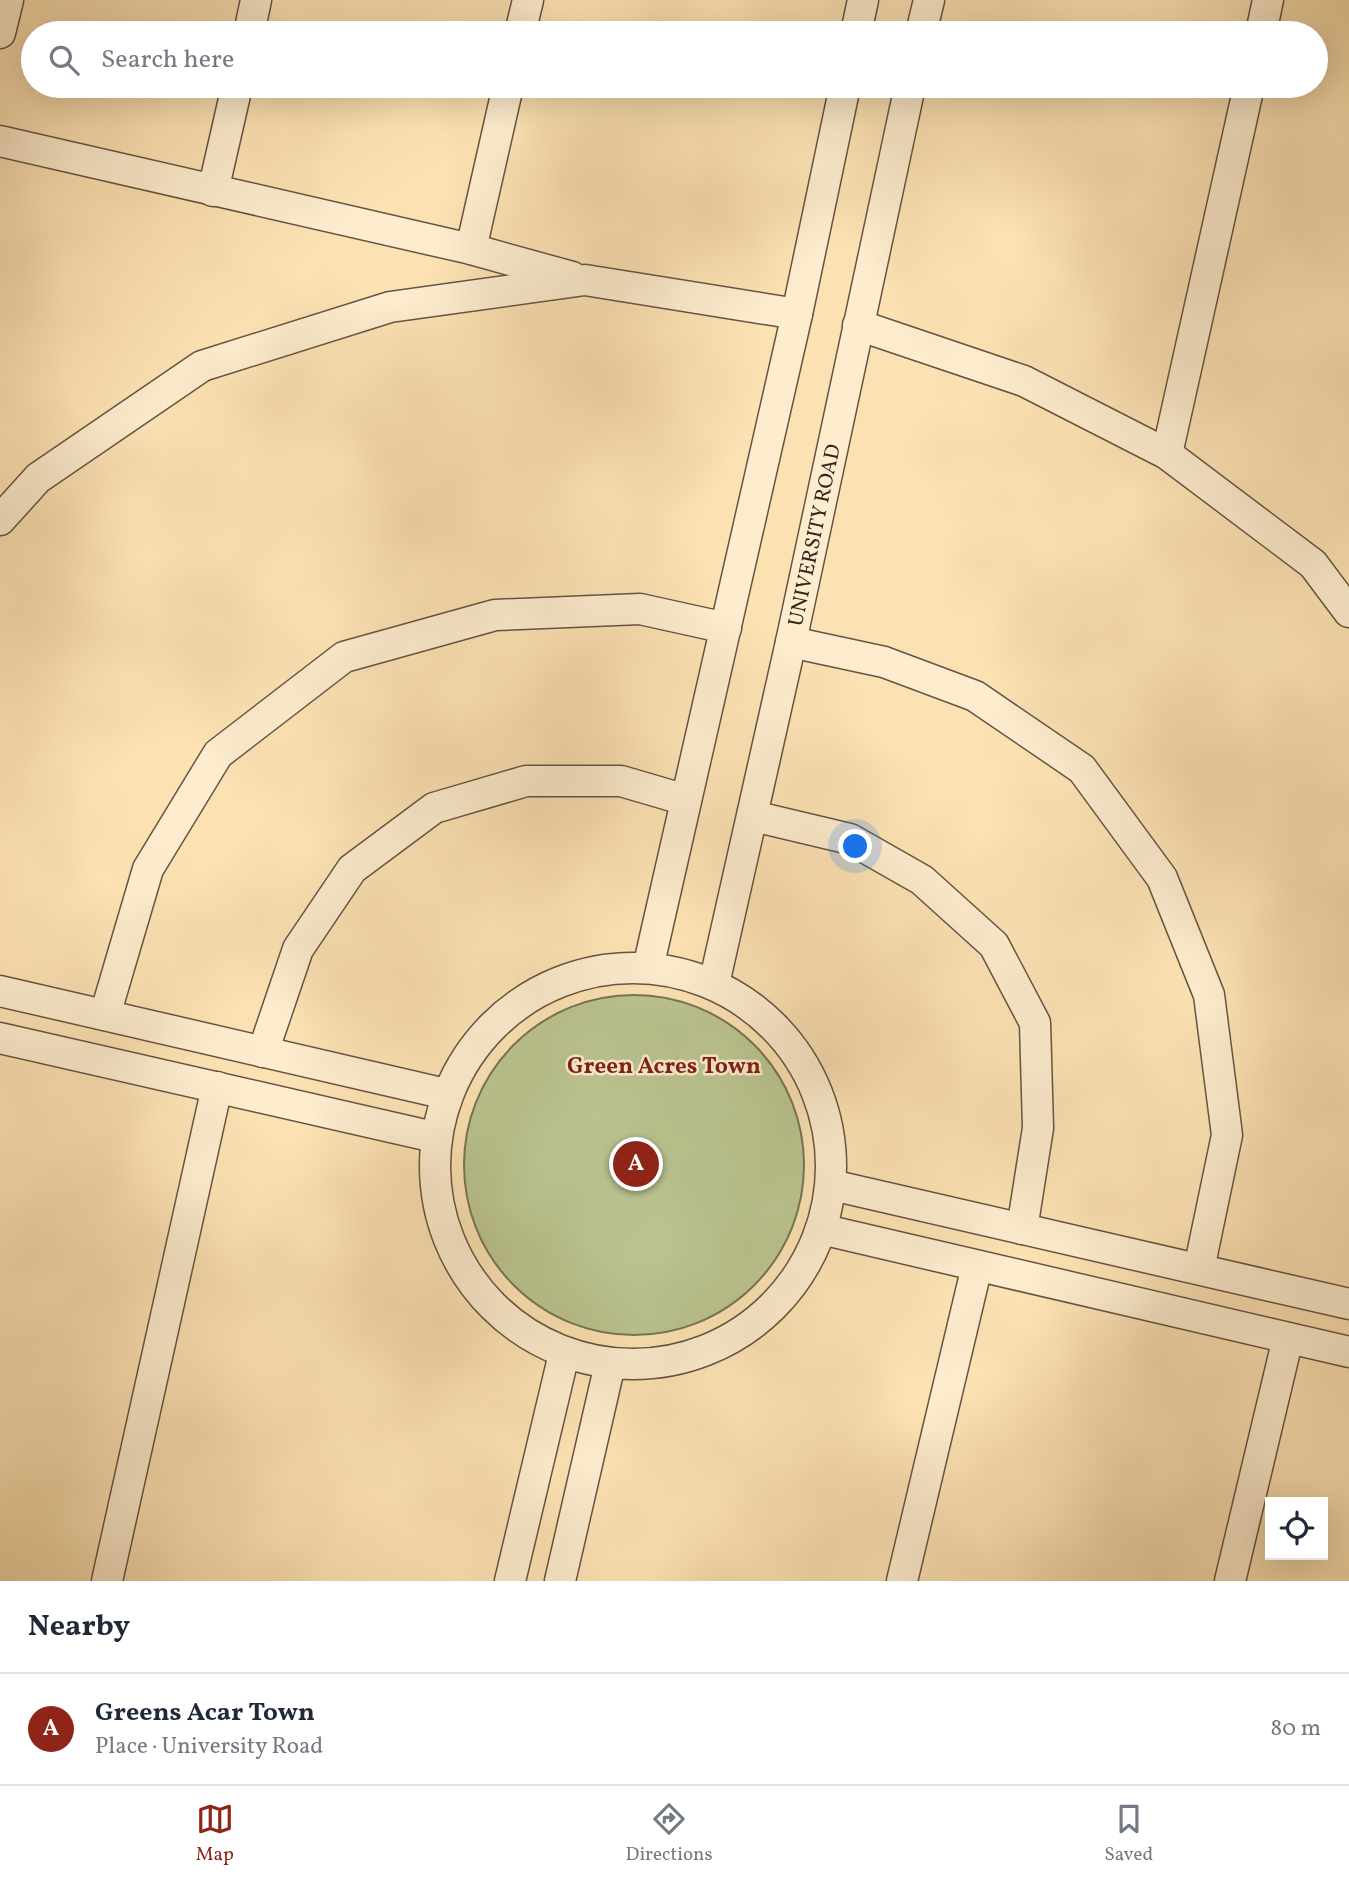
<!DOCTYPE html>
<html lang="en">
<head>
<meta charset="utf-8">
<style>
  body { margin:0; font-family:Vollkorn,serif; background:#f2f2f3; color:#1f2937 }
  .controls { position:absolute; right:21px; bottom:21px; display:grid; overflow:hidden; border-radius:0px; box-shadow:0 7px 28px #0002 }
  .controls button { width:63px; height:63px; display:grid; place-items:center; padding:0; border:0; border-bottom:2px solid #e0e1e3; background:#fff; color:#1f2937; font:35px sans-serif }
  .you { position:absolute; left:856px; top:847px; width:24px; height:24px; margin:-18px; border:5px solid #fff; border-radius:50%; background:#1a73e8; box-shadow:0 0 0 10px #1a73e833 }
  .badge { display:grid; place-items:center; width:46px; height:46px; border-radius:50%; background:#8f2418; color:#fff; font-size:23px; font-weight:700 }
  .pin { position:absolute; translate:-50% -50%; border:4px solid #fff; box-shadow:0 2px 7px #0006 }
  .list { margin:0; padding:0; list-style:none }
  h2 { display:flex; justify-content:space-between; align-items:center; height:91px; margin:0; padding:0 28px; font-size:30px }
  h2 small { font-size:23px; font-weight:400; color:#747a83 }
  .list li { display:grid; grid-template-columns:46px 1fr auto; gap:21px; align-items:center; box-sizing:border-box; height:112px; padding:0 28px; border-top:2px solid #e0e1e3 }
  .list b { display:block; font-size:26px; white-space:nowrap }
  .list p { margin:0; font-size:23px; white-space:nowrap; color:#747a83 }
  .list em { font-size:23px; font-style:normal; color:#747a83 }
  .icon { flex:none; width:38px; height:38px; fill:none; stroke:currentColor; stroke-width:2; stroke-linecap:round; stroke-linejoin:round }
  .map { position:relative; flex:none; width:1349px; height:1581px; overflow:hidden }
  .search { position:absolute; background:#fff; box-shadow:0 7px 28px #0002; left:21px; right:21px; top:21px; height:77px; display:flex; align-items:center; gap:18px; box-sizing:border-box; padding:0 24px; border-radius:38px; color:#747a83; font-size:26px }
  .sheet { height:203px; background:#fff }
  nav { display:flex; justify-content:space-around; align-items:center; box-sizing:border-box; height:98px; border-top:2px solid #e0e1e3; background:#fff; font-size:19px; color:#747a83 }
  nav a { display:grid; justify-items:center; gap:4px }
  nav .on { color:#8f2418 }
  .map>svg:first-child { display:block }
  .green { fill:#bac490; stroke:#767456; stroke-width:2 }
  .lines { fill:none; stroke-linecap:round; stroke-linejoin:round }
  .street-casing { stroke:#655442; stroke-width:33 }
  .street { stroke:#fdecce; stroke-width:30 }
  .labels { text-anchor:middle; stroke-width:5; stroke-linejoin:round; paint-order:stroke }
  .street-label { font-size:21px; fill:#33251c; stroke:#fdecce }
  .neighbourhood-label { font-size:23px; font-weight:bold; fill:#7a1f14; stroke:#fdecce }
</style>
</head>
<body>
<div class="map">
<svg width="1349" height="1581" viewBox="0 0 1349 1581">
  <rect width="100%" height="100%" fill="#fce2b3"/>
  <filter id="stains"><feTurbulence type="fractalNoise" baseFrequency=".00286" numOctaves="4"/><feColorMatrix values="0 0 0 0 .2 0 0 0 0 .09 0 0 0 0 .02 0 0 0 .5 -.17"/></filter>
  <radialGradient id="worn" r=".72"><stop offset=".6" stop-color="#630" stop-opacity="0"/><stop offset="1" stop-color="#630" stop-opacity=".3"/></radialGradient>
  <circle class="green" cx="634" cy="1165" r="170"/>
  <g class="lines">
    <g class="street-casing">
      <g id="street">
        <path d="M0,33L8,0"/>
        <path d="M249,33L256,0"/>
        <path d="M520,33L528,0"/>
        <path d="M856,33L863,0"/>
        <path d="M921,33L929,0"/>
        <path d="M1261,33L1268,0"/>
        <path d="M0,141L471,249L572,277"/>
        <path d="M213,191L237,86"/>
        <path d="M471,249L508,86"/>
        <path d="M858,325L1024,381L1167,454L1313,564L1349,612"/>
        <path d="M1167,454L1249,86"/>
        <path d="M0,520L38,478L202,366L390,307L585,280L797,314"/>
        <path d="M791,642L884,662L975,696L1082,769L1162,878L1209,995L1227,1135L1199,1269"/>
        <path d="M753,816L850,839L922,880L994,945L1035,1023L1038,1128L1022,1229"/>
        <circle cx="633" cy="1166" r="198"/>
        <path d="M648,968L797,314L845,86"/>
        <path d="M714,984L791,642L910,86"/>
        <path d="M0,991L446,1094"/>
        <path d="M105,1015L148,869L218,754L344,657L495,615L640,609L726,628"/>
        <path d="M0,1038L434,1137"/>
        <path d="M263,1052L298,949L352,869L434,808L526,781H621L686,800"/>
        <path d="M836,1186L1349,1304"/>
        <path d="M825,1230L1349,1352"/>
        <path d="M107,1581L217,1087"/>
        <path d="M510,1581L564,1354"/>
        <path d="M560,1581L610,1364"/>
        <path d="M902,1581L977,1266"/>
        <path d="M1230,1581L1288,1338"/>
      </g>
    </g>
    <use href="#street" class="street"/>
  </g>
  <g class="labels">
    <g class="street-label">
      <text transform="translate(814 535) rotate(-78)" y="7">UNIVERSITY ROAD</text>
    </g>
    <g class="neighbourhood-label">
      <text x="664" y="1073">Green Acres Town</text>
    </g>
  </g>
  <rect width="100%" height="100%" filter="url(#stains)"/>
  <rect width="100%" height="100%" fill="url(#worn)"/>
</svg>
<div class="controls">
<button><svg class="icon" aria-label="locate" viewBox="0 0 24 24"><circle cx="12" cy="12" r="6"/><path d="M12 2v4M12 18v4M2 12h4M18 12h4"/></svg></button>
</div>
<div class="you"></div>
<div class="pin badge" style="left:636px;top:1164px">A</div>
<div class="search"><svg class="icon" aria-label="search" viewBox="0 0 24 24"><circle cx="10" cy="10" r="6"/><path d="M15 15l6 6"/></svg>Search here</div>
</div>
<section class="sheet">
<h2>Nearby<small></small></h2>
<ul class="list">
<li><span class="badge">A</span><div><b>Greens Acar Town</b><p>Place · University Road</p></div><em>80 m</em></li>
</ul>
</section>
<nav>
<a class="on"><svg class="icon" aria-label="map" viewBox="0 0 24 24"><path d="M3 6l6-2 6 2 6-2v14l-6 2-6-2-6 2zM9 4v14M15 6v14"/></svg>Map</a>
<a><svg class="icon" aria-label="directions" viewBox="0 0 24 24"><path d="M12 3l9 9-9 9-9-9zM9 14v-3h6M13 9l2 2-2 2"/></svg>Directions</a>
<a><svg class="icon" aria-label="saved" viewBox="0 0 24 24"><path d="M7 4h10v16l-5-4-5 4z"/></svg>Saved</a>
</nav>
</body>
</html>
